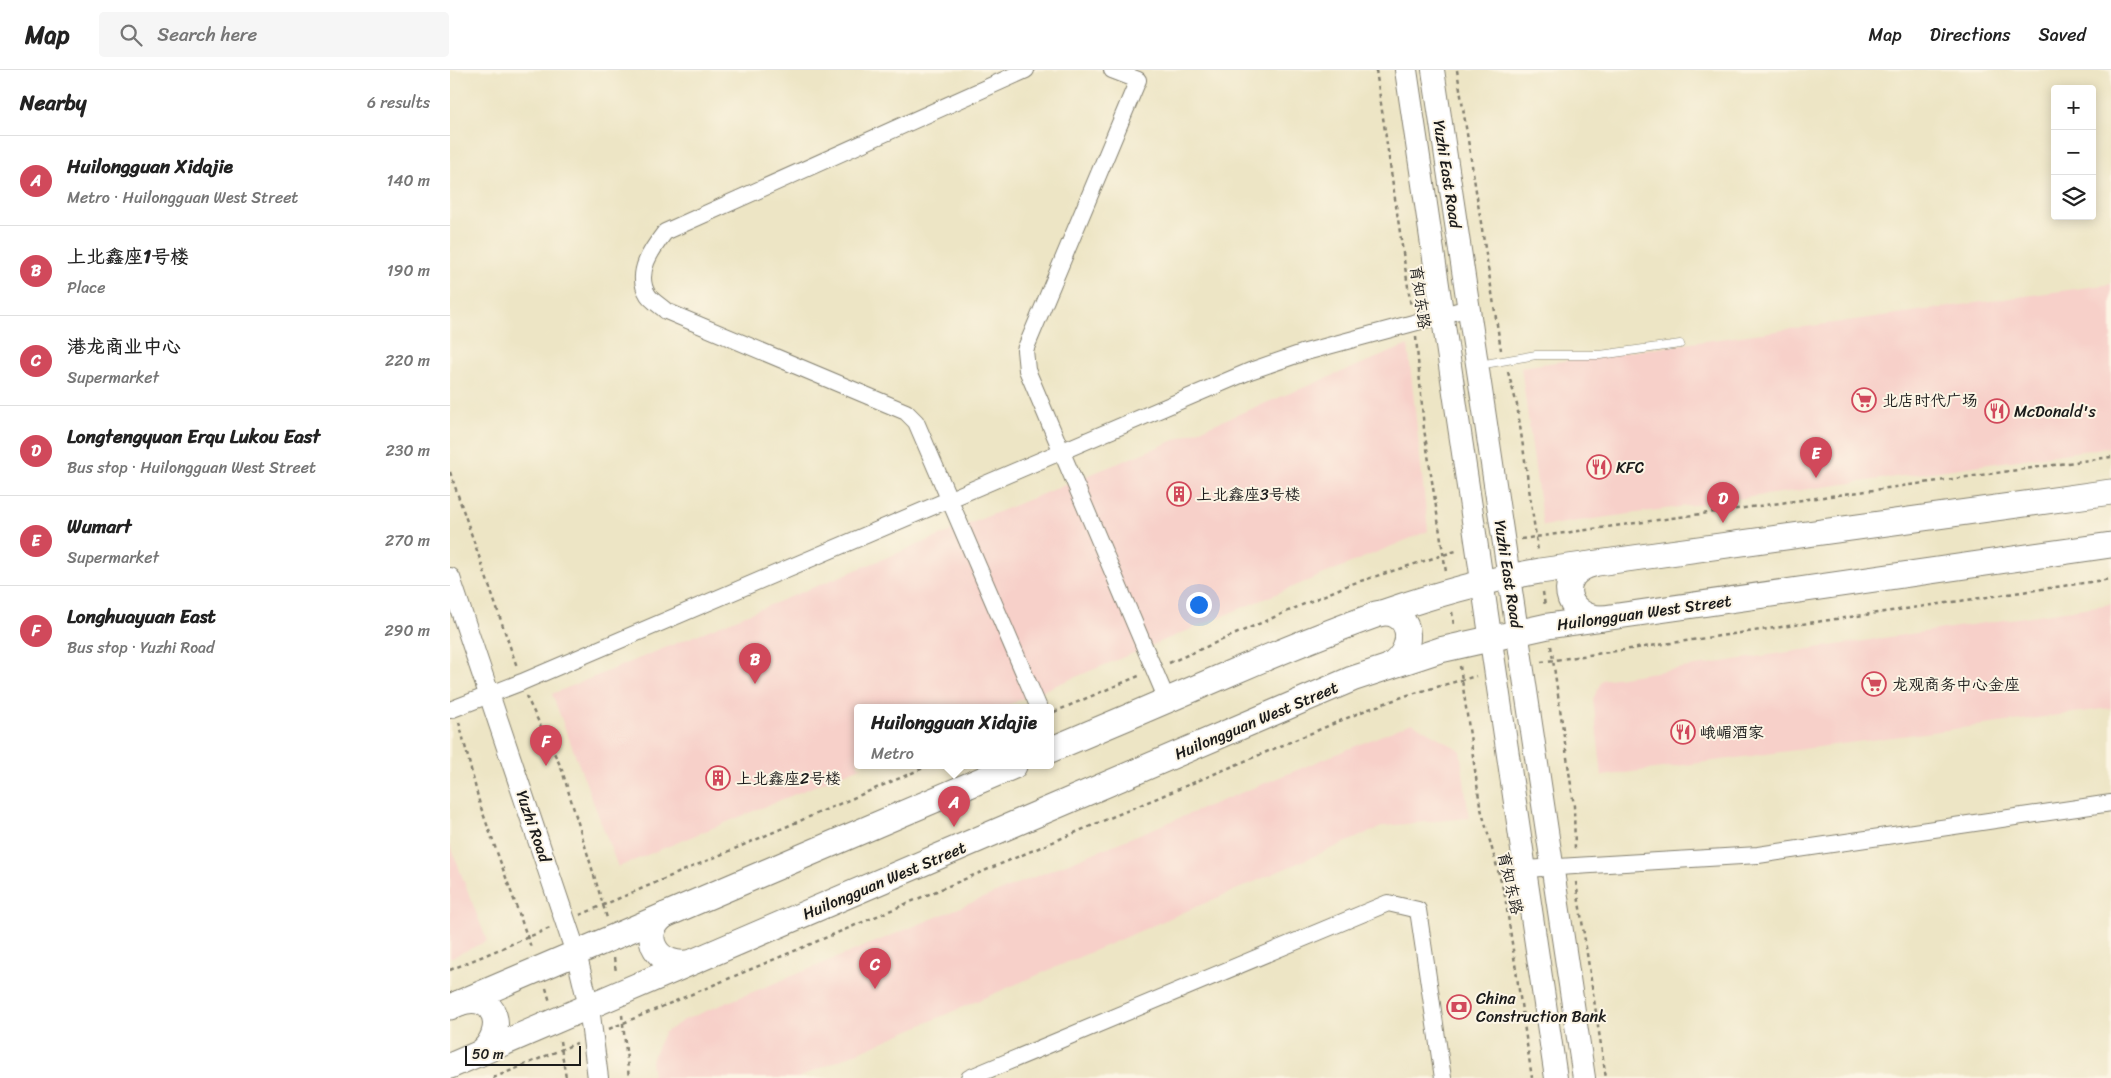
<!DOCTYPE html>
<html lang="en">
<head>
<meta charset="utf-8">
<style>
  body { margin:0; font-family:Sriracha,"LXGW WenKai TC",sans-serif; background:#f6f6f6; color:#222 }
  .controls { position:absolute; right:15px; top:15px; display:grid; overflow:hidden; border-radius:5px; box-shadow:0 2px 12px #0003 }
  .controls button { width:45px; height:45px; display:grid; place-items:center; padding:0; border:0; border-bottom:1px solid #e0e0e0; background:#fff; color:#222; font:25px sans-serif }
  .scale { position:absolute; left:15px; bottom:12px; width:116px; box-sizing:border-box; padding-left:5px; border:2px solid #1c1c1c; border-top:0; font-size:14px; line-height:18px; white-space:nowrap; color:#1c1c1c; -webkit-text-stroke:4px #fcf5e5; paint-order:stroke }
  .you { position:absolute; left:748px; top:534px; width:18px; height:18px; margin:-12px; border:4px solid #fff; border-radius:50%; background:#1a73e8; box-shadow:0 0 0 8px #1a73e833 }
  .badge { display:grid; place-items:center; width:32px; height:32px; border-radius:50%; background:#d1495b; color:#fff; font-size:16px; font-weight:700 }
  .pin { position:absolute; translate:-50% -41px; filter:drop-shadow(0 1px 2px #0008) }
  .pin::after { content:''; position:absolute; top:26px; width:18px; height:15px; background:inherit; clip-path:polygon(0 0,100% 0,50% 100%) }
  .popup { position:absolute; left:404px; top:634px; width:200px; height:65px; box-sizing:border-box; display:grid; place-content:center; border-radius:5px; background:#fff; filter:drop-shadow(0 1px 4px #0005); font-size:16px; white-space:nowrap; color:#767676 }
  .popup b { font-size:19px; color:#222 }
  .popup::after { content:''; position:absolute; left:50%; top:100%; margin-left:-10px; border:10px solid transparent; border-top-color:#fff }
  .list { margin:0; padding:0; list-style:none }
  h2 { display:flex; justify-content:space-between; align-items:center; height:65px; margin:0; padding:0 20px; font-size:21px }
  h2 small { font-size:16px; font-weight:400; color:#767676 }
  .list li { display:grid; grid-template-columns:32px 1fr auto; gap:15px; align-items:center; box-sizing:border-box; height:90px; padding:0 20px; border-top:1px solid #e0e0e0 }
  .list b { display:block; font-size:19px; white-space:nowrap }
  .list p { margin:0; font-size:16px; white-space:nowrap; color:#767676 }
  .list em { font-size:16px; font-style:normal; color:#767676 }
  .icon { flex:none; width:28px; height:28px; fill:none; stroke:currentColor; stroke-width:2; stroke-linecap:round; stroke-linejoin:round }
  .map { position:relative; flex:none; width:1661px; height:1008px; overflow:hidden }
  header { display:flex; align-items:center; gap:30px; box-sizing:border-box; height:70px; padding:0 25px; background:#fff; border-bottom:1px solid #e0e0e0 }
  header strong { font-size:24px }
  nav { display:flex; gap:28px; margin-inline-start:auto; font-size:18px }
  .search { width:350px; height:45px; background:#f6f6f6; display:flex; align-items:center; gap:12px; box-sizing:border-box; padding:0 18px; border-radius:5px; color:#767676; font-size:19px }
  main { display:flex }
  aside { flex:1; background:#fff }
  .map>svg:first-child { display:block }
  .built { fill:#f7d0c9 }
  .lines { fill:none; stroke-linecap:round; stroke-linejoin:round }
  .service-casing { stroke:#848070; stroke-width:9 }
  .minor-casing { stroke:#848070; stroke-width:18 }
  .tertiary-casing { stroke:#848070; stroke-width:22 }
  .secondary-casing { stroke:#848070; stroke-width:24 }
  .primary-casing { stroke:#848070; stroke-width:27 }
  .path { stroke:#848070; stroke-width:2.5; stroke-dasharray:4 4; stroke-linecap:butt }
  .service { stroke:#fff; stroke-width:8 }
  .minor { stroke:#fff; stroke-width:16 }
  .tertiary { stroke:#fff; stroke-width:20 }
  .secondary { stroke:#fff; stroke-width:22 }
  .primary { stroke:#fff; stroke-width:25 }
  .labels { text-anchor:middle; stroke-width:4; stroke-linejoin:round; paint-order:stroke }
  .street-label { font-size:16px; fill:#1c1c1c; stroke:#fcf5e5 }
  .poi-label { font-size:16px; fill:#1c1c1c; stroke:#fcf5e5; text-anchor:start }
</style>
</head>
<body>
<header>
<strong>Map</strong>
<div class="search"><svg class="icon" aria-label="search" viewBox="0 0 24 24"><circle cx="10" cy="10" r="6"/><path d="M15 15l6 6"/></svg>Search here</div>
<nav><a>Map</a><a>Directions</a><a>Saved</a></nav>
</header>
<main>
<aside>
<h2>Nearby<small>6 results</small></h2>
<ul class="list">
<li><span class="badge">A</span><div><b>Huilongguan Xidajie</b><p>Metro · Huilongguan West Street</p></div><em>140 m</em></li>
<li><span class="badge">B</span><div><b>上北鑫座1号楼</b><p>Place</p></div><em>190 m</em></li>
<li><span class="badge">C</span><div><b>港龙商业中心</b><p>Supermarket</p></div><em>220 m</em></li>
<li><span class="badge">D</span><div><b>Longtengyuan Erqu Lukou East</b><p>Bus stop · Huilongguan West Street</p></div><em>230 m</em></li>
<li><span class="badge">E</span><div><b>Wumart</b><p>Supermarket</p></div><em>270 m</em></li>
<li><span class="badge">F</span><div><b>Longhuayuan East</b><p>Bus stop · Yuzhi Road</p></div><em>290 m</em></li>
</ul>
</aside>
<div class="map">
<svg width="1661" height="1008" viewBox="0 0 1661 1008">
  <rect width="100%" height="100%" fill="#fcf5e5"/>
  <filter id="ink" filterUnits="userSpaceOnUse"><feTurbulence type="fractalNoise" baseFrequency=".02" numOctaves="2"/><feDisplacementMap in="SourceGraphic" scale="10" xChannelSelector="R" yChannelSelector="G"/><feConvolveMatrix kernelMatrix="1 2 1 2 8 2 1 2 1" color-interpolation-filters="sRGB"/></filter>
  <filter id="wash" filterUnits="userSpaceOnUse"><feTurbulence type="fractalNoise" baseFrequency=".0096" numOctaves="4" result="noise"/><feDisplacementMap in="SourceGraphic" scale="20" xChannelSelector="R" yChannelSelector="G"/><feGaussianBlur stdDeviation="1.12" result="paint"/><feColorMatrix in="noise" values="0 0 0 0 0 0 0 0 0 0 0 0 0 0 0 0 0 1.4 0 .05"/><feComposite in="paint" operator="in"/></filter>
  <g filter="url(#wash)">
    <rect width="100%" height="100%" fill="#ede5c5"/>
    <g class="built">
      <path d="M1661,214V377L1093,456L1071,297Z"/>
      <path d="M958,275L978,461L551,638H408V696H413L168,797L102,624Z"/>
      <path d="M1661,534V638L1152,706L1143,629L1152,610Z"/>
      <path d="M962,653L1010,680L1019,748L934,756L348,1008H203L201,991L214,963L234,950Z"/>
      <path d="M0,775L37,871L0,888Z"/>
    </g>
  </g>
  <g filter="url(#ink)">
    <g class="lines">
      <g class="service-casing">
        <path id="service" d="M1029,295L1086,285H1150L1230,274"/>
      </g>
      <g class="minor-casing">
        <g id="minor">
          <path d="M576,0L215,162C202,179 184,203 198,225C202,231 211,236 216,241L456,342L466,352L589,638"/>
          <path d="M662,0L688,10L575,280L577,300L717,630"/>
          <path d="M0,640L72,612L800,301L852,283L1019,238"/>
          <path d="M1075,799L1308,785L1661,733"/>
          <path d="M519,1008L938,833L968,840L993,1008"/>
        </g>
      </g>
      <g class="tertiary-casing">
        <path id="tertiary" d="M0,508L126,883L139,937L148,1008"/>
      </g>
      <g class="secondary-casing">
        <g id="secondary">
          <path d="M956,0L1106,1008"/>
          <path d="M983,0L1134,1008"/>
        </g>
      </g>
      <g class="primary-casing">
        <g id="primary">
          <path d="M1143,494C1105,503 1114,548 1152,548"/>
          <path d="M926,544C962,536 968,578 940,596"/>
          <path d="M600,680C662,654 723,628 785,601C884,559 983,519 1090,501L1661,422"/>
          <path d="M215,845C186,866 210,900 242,892"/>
          <path d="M9,933C47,920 58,962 29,984"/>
          <path d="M0,937L564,696"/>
          <path d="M0,996L902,609L990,580L1098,556L1661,475"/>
        </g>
      </g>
      <g class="path">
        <path d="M926,0L961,237"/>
        <path d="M1007,0L1051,280"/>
        <path d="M966,267L974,359L996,502"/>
        <path d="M1058,302L1067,335L1088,481"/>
        <path d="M0,402L67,597"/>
        <path d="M1071,469L1661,387"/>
        <path d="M1093,522L1095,536"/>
        <path d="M1002,542L1004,556"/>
        <path d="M1101,576L1124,736L1125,781"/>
        <path d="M1091,592L1661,509"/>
        <path d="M719,593L898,515L1009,480"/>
        <path d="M1010,596L1030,735L1055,826L1082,1008"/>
        <path d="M76,626L111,697L157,848"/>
        <path d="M604,642L691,605"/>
        <path d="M9,652L30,735L82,880"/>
        <path d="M1126,812L1156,1008"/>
        <path d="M130,845L478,696"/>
        <path d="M164,888L166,902"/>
        <path d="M0,900L100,858"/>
        <path d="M96,918L100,932"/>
        <path d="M172,945L179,1008"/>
        <path d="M159,959L916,640L958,625L1026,606"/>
        <path d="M110,971L116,1008"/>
        <path d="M43,1008L127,973"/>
      </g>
      <use href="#service" class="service"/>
      <use href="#minor" class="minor"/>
      <use href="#tertiary" class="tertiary"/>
      <use href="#secondary" class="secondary"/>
      <use href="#primary" class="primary"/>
    </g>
  </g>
  <defs>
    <g id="supermarket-ring" transform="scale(1.25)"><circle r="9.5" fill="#fcf5e5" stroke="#d1495b" stroke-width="1.5"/><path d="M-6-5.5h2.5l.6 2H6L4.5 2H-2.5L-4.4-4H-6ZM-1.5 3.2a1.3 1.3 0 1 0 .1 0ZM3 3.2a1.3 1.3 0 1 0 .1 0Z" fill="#d1495b"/></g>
    <g id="restaurant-ring" transform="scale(1.25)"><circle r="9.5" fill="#fcf5e5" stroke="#d1495b" stroke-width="1.5"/><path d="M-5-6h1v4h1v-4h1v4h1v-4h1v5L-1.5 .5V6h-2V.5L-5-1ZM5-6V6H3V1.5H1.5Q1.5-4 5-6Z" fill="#d1495b"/></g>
    <g id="building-ring" transform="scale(1.25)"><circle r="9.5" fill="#fcf5e5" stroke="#d1495b" stroke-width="1.5"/><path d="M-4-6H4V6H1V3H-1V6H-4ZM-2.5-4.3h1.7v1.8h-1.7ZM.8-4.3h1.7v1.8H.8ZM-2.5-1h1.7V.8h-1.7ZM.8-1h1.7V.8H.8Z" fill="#d1495b"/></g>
    <g id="bank-ring" transform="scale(1.25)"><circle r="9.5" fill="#fcf5e5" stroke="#d1495b" stroke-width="1.5"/><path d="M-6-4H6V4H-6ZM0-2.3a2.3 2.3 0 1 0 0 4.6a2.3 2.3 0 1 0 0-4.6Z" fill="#d1495b"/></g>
  </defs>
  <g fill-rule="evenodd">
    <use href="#supermarket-ring" x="1414" y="330"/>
    <use href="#restaurant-ring" x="1547" y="341"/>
    <use href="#restaurant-ring" x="1149" y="397"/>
    <use href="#building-ring" x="729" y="424"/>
    <use href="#supermarket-ring" x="1424" y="614"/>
    <use href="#restaurant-ring" x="1233" y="662"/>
    <use href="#building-ring" x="268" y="708"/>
    <use href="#bank-ring" x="1009" y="937"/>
  </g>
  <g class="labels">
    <g class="street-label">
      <text transform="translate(998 104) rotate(81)" y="6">Yuzhi East Road</text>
      <text transform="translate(971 227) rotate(82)" y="6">育知东路</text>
      <text transform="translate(1059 504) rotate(81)" y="6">Yuzhi East Road</text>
      <text transform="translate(1194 542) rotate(-8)" y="6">Huilongguan West Street</text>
      <text transform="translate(806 650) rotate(-23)" y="6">Huilongguan West Street</text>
      <text transform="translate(84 756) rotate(71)" y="6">Yuzhi Road</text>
      <text transform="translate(434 810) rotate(-23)" y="6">Huilongguan West Street</text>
      <text transform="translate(1061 813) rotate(77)" y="6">育知东路</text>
    </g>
    <g class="poi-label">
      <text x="1432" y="336">北店时代广场</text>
      <text x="1564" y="347">McDonald's</text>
      <text x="1166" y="403">KFC</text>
      <text x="746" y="430">上北鑫座3号楼</text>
      <text x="1442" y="620">龙观商务中心金座</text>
      <text x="1250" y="668">峨嵋酒家</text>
      <text x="286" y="714">上北鑫座2号楼</text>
      <text x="1026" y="934">China<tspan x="1026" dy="18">Construction Bank</tspan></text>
    </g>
  </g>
</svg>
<div class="controls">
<button>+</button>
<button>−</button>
<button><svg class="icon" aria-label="layers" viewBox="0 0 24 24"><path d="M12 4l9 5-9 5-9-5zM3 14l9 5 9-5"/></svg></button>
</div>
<div class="scale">50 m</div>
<div class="you"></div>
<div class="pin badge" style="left:504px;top:757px">A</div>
<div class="popup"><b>Huilongguan Xidajie</b>Metro</div>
<div class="pin badge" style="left:305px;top:614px">B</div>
<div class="pin badge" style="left:425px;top:919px">C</div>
<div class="pin badge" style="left:1273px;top:453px">D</div>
<div class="pin badge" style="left:1366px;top:408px">E</div>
<div class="pin badge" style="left:96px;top:696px">F</div>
</div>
</main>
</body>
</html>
